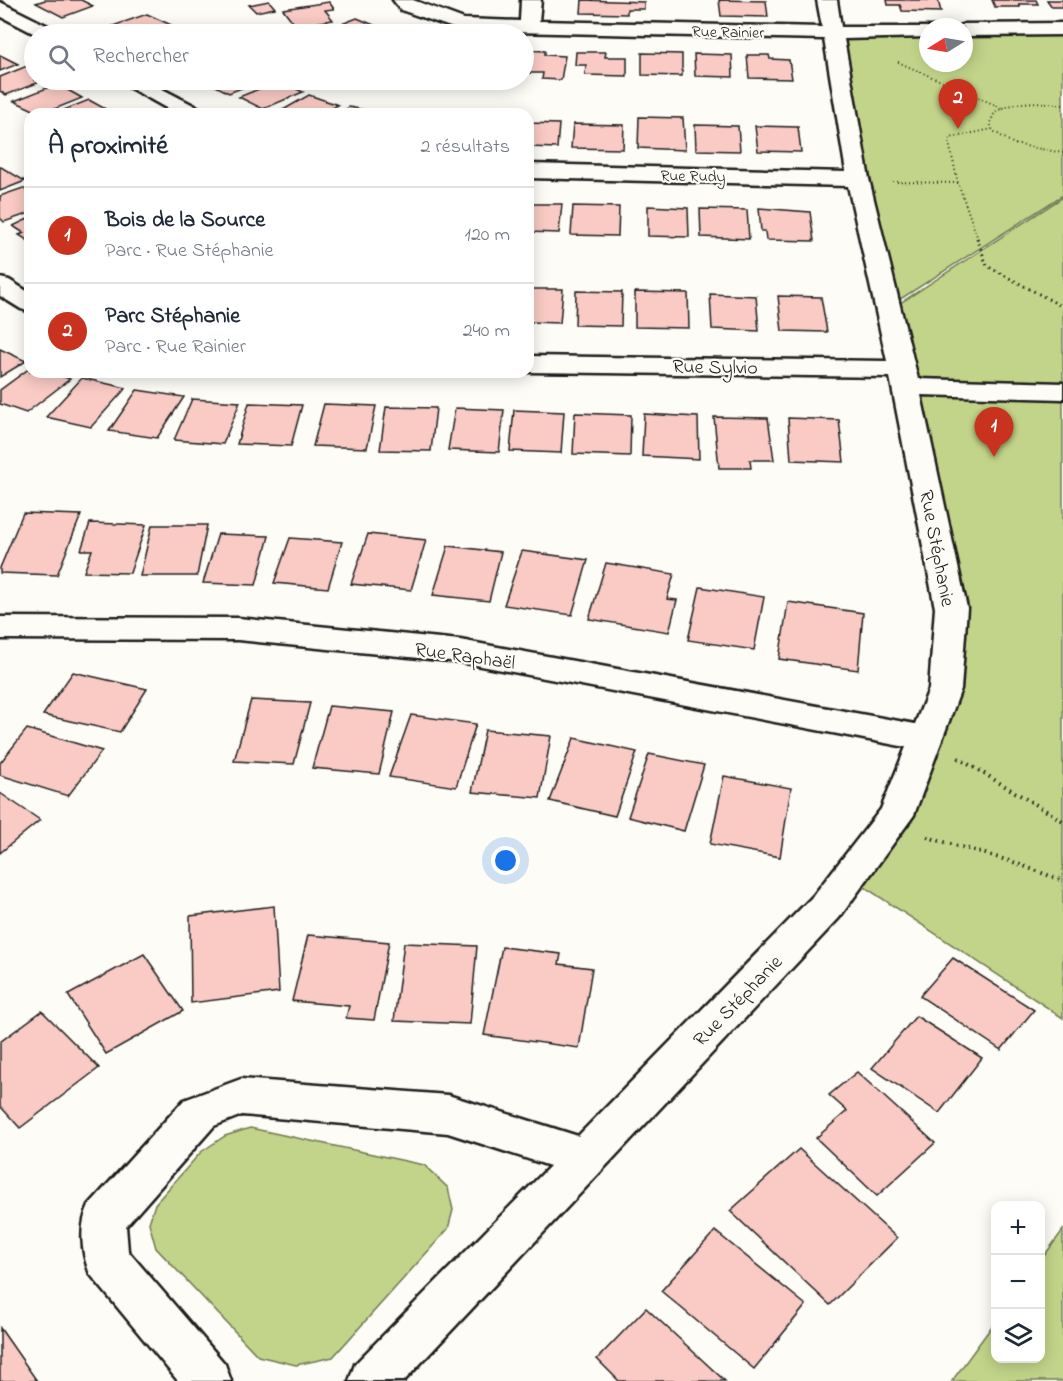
<!DOCTYPE html>
<html lang="fr">
<head>
<meta charset="utf-8">
<style>
  body { margin:0; font-family:"Indie Flower",sans-serif; background:#f2f2f3; color:#1f2937 }
  .controls { position:absolute; right:18px; bottom:18px; display:grid; overflow:hidden; border-radius:12px; box-shadow:0 3px 15px #0003 }
  .controls button { width:54px; height:54px; display:grid; place-items:center; padding:0; border:0; border-bottom:2px solid #e0e1e3; background:#fff; color:#1f2937; font:30px sans-serif }
  .compass { position:absolute; left:919px; top:18px; width:54px; height:54px; border-radius:50%; background:#fff; box-shadow:0 3px 15px #0003; rotate:259deg }
  .you { position:absolute; left:506px; top:861px; width:21px; height:21px; margin:-15px; border:4px solid #fff; border-radius:50%; background:#1a73e8; box-shadow:0 0 0 9px #1a73e833 }
  .badge { display:grid; place-items:center; width:39px; height:39px; border-radius:50%; background:#c8321e; color:#fff; font-size:20px; font-weight:700 }
  .pin { position:absolute; translate:-50% -50px; filter:drop-shadow(0 2px 3px #0008) }
  .pin::after { content:''; position:absolute; top:32px; width:21px; height:18px; background:inherit; clip-path:polygon(0 0,100% 0,50% 100%) }
  .list { margin:0; padding:0; list-style:none }
  h2 { display:flex; justify-content:space-between; align-items:center; height:78px; margin:0; padding:0 24px; font-size:26px }
  h2 small { font-size:20px; font-weight:400; color:#747a83 }
  .list li { display:grid; grid-template-columns:39px 1fr auto; gap:18px; align-items:center; box-sizing:border-box; height:96px; padding:0 24px; border-top:2px solid #e0e1e3 }
  .list b { display:block; font-size:22px; white-space:nowrap }
  .list p { margin:0; font-size:20px; white-space:nowrap; color:#747a83 }
  .list em { font-size:20px; font-style:normal; color:#747a83 }
  .icon { flex:none; width:33px; height:33px; fill:none; stroke:currentColor; stroke-width:2; stroke-linecap:round; stroke-linejoin:round }
  .map { position:relative; flex:none; width:1063px; height:1381px; overflow:hidden }
  .search { position:absolute; background:#fff; box-shadow:0 3px 15px #0003; left:24px; top:24px; width:510px; height:66px; display:flex; align-items:center; gap:15px; box-sizing:border-box; padding:0 21px; border-radius:33px; color:#747a83; font-size:22px }
  .panel { position:absolute; background:#fff; box-shadow:0 3px 15px #0003; left:24px; top:108px; width:510px; height:270px; border-radius:18px }
  .map>svg:first-child { display:block }
  .green { fill:#c2d489; stroke:#6f7852; stroke-width:1.5 }
  .building { fill:#facac4; stroke:#1c1c1c; stroke-width:1.5 }
  .lines { fill:none; stroke-linecap:round; stroke-linejoin:round }
  .minor-casing { stroke:#1c1c1c; stroke-width:5 }
  .path-far2 { stroke:#1c1c1c; stroke-width:2; stroke-dasharray:1 3; stroke-linecap:butt }
  .path-far1 { stroke:#1c1c1c; stroke-width:3; stroke-dasharray:1.5 4; stroke-linecap:butt }
  .path { stroke:#1c1c1c; stroke-width:4; stroke-dasharray:1.5 4.5; stroke-linecap:butt }
  .minor { fill:#fdfcf7; fill-rule:evenodd }
  .labels { text-anchor:middle; stroke-width:4.5; stroke-linejoin:round; paint-order:stroke }
  .far-street-label { font-size:16px; fill:#1c1c1c; stroke:#fdfcf7 }
  .street-label { font-size:20px; fill:#1c1c1c; stroke:#fdfcf7 }
</style>
</head>
<body>
<div class="map">
<svg width="1063" height="1381" viewBox="0 0 1063 1381">
  <rect width="100%" height="100%" fill="#fdfcf7"/>
  <filter id="ink" filterUnits="userSpaceOnUse"><feTurbulence type="fractalNoise" baseFrequency=".0167" numOctaves="2"/><feDisplacementMap in="SourceGraphic" scale="12" xChannelSelector="R" yChannelSelector="G"/><feConvolveMatrix kernelMatrix="1 2 1 2 8 2 1 2 1" color-interpolation-filters="sRGB"/></filter>
  <g filter="url(#ink)">
    <g class="green">
      <path d="M1063,29V195L888,307L834,33L928,31V63H964V30Z"/>
      <path d="M1063,197V1018L851,878L945,686L897,305Z"/>
      <path d="M250,1128L424,1165L448,1188L453,1210L448,1229L333,1357L296,1365L258,1356L156,1248L149,1223L155,1204L201,1152L225,1136Z"/>
      <path d="M1063,1230V1381H952L995,1322L996,1358H1040L1041,1260Z"/>
    </g>
    <g class="building">
      <path d="M45,0H81L93,6L63,17L36,3Z"/>
      <path d="M582,0L644,2V9H627V14L581,13Z"/>
      <path d="M719,0L766,1L768,17L721,16Z"/>
      <path d="M887,0H938L941,12L902,11L900,5H888Z"/>
      <path d="M992,0H1036L1038,4H1019L1020,7H995Z"/>
      <path d="M1047,0H1063V7H1052Z"/>
      <path d="M269,1L275,8L256,12L249,5Z"/>
      <path d="M329,2L334,9L325,10L333,20L296,26L283,9Z"/>
      <path d="M147,14L171,25L145,34H120L107,28Z"/>
      <path d="M357,18L381,28L365,34H324L321,32Z"/>
      <path d="M524,50L545,51V55L565,56L561,80L542,79L543,73H524Z"/>
      <path d="M576,52H606L605,57H627V76L585,75L586,65H575Z"/>
      <path d="M642,53L682,54V76L642,75Z"/>
      <path d="M694,54L732,55L733,77L695,76Z"/>
      <path d="M0,55L18,64L0,71Z"/>
      <path d="M747,55H769L770,59L789,60L792,79L749,78Z"/>
      <path d="M27,66L34,70V80H45L6,95L0,91V77Z"/>
      <path d="M215,80H262L229,93L208,82Z"/>
      <path d="M279,81L303,92L263,109L239,97Z"/>
      <path d="M57,84L82,98L42,114L14,101Z"/>
      <path d="M309,95L338,105L322,114H276Z"/>
      <path d="M89,100L111,112L54,114Z"/>
      <path d="M349,107L386,114H340Z"/>
      <path d="M639,117L683,118L685,150L638,148Z"/>
      <path d="M528,123L559,124L557,148L528,147Z"/>
      <path d="M573,124L624,125L623,149L571,148Z"/>
      <path d="M695,125L738,126L740,151L696,150Z"/>
      <path d="M755,126L798,127L801,152L758,151Z"/>
      <path d="M0,167H1L25,181L0,191Z"/>
      <path d="M23,188L30,194V213L4,222L0,218V196Z"/>
      <path d="M528,204H562L559,233L528,232Z"/>
      <path d="M573,206L619,207L618,236L571,235Z"/>
      <path d="M648,206L688,208L689,237L648,236Z"/>
      <path d="M759,208L810,212L814,241L766,240L765,231H761Z"/>
      <path d="M700,209L747,210L749,239L701,237Z"/>
      <path d="M30,218V242L19,235L24,233L13,226Z"/>
      <path d="M528,289H563L560,323L528,322Z"/>
      <path d="M576,291L622,292L621,326L575,325Z"/>
      <path d="M635,292L688,293L689,328L635,327Z"/>
      <path d="M710,294L756,296L759,331L712,329Z"/>
      <path d="M778,296L821,297L827,332L782,331Z"/>
      <path d="M0,349L26,361L0,377Z"/>
      <path d="M30,368V372H50L70,379L26,413L0,404V390Z"/>
      <path d="M82,378L126,388L91,427L46,417Z"/>
      <path d="M137,390L184,397L157,438L109,431Z"/>
      <path d="M192,399L240,402L223,444L174,440Z"/>
      <path d="M249,403L302,405L291,446L237,444Z"/>
      <path d="M324,404L376,406L367,448L313,446Z"/>
      <path d="M386,407L436,408L431,451L380,450Z"/>
      <path d="M455,408L504,410L499,452L448,450Z"/>
      <path d="M514,410L564,412L561,453L510,451Z"/>
      <path d="M575,413L631,415L630,456L573,454Z"/>
      <path d="M644,414L698,417L699,459L642,456Z"/>
      <path d="M714,417L768,418L774,460H750L751,468H719Z"/>
      <path d="M788,418L839,420L844,462L791,460Z"/>
      <path d="M23,513L81,515L57,575L0,573V568Z"/>
      <path d="M90,523L146,525L130,573L84,572L92,550H81Z"/>
      <path d="M152,525H207L197,576H140Z"/>
      <path d="M218,534L269,536L256,585L203,583Z"/>
      <path d="M368,534L426,540L411,590L351,584Z"/>
      <path d="M290,538L342,542L328,588L274,583Z"/>
      <path d="M448,546L501,552L489,601L433,595Z"/>
      <path d="M522,551L588,560L572,615L504,605Z"/>
      <path d="M606,563L674,574L667,599L677,600L669,632L589,619Z"/>
      <path d="M700,587L764,597L754,650L688,640Z"/>
      <path d="M788,602L863,613L858,670L779,659Z"/>
      <path d="M73,672L147,689L120,732L43,715Z"/>
      <path d="M251,700L310,703L294,764L234,761Z"/>
      <path d="M329,706L394,712L379,774L312,768Z"/>
      <path d="M411,715L476,724L456,787L389,777Z"/>
      <path d="M27,729L102,751L68,796L0,775V763Z"/>
      <path d="M485,730L551,736L540,798L472,792Z"/>
      <path d="M574,738L637,752L615,816L550,801Z"/>
      <path d="M649,754L704,765L684,831L628,817Z"/>
      <path d="M724,776L791,788L780,857L710,844Z"/>
      <path d="M0,793L40,820L0,853Z"/>
      <path d="M274,906L279,992L191,1003L190,916Z"/>
      <path d="M308,935L389,942L374,1020L346,1018L349,1006L292,1001Z"/>
      <path d="M404,943L477,946L470,1024L394,1021Z"/>
      <path d="M502,947L561,954L559,964L592,968L579,1048L484,1035Z"/>
      <path d="M144,954L183,1011L106,1054L68,995Z"/>
      <path d="M953,958L1034,1010L1001,1050L920,996Z"/>
      <path d="M42,1011L99,1068L20,1128L0,1106V1042Z"/>
      <path d="M916,1016L982,1058L939,1113L872,1068Z"/>
      <path d="M857,1072L935,1143L877,1196L816,1138L847,1111L829,1095Z"/>
      <path d="M799,1149L897,1238L830,1305L730,1211Z"/>
      <path d="M715,1231L806,1305L754,1369L661,1291Z"/>
      <path d="M646,1308L725,1381H619L597,1359Z"/>
      <path d="M0,1328L37,1381H0Z"/>
    </g>
    <g class="lines">
      <g class="minor-casing">
        <g id="minor">
          <path d="M393,0H413L464,19L520,21L521,0H541L539,21L822,27L817,0H837L841,27H935H928V37L844,39L869,179L918,379L1063,383V399L921,395L967,608L961,689L914,815L839,918L404,1381H349L355,1364L550,1166L448,1133L242,1115L214,1126L126,1226L128,1251L225,1364L231,1381H178L90,1274C81,1252 79,1226 89,1205L184,1100L241,1079L448,1095L578,1136L813,896L881,809L906,747L460,662L238,640L0,639V617L238,618L460,640L915,724L929,689L935,608L890,377L528,372V356L887,361L848,186L528,178V164L846,172L824,39L462,31L401,10Z"/>
          <path d="M0,2L56,30L59,34H35L0,16Z"/>
          <path d="M1063,23V35L964,36V27H956L964,24Z"/>
          <path d="M120,80H145L201,109L204,114H177L123,84Z"/>
          <path d="M0,278L9,280L30,293V312L21,309L0,296Z"/>
        </g>
      </g>
      <g class="path-far2">
        <path d="M898,62L1002,108"/>
        <path d="M1063,105C1039,101 1017,100 995,112L990,123L993,131L1014,144L1063,153"/>
        <path d="M893,182L958,183"/>
        <path d="M978,239L958,183L949,143L950,138L992,129"/>
      </g>
      <path class="path-far1" d="M977,238L987,266L1063,307"/>
      <g class="path">
        <path d="M958,758L1063,821"/>
        <path d="M927,837L1013,862L1063,881"/>
      </g>
      <use href="#minor" class="minor"/>
    </g>
  </g>
  <g class="labels">
    <g class="far-street-label">
      <text transform="translate(728 31) rotate(1)" y="6">Rue Rainier</text>
      <text transform="translate(693 175) rotate(1)" y="6">Rue Rudy</text>
    </g>
    <g class="street-label">
      <text transform="translate(715 366) rotate(1)" y="7">Rue Sylvio</text>
      <text transform="translate(938 548) rotate(79)" y="7">Rue Stéphanie</text>
      <text transform="translate(465 655) rotate(8)" y="7">Rue Raphaël</text>
      <text transform="translate(737 1000) rotate(-46)" y="7">Rue Stéphanie</text>
    </g>
  </g>
</svg>
<div class="controls">
<button>+</button>
<button>−</button>
<button><svg class="icon" aria-label="layers" viewBox="0 0 24 24"><path d="M12 4l9 5-9 5-9-5zM3 14l9 5 9-5"/></svg></button>
</div>
<svg class="compass" viewBox="-18 -18 36 36"><path d="M0-13l5 13h-10z" fill="#e53935"/><path d="M0 13l5-13h-10z" fill="#747a83"/></svg>
<div class="you"></div>
<div class="pin badge" style="left:994px;top:457px">1</div>
<div class="pin badge" style="left:958px;top:129px">2</div>
<div class="search"><svg class="icon" aria-label="search" viewBox="0 0 24 24"><circle cx="10" cy="10" r="6"/><path d="M15 15l6 6"/></svg>Rechercher</div>
<section class="panel">
<h2>À proximité<small>2 résultats</small></h2>
<ul class="list">
<li><span class="badge">1</span><div><b>Bois de la Source</b><p>Parc · Rue Stéphanie</p></div><em>120 m</em></li>
<li><span class="badge">2</span><div><b>Parc Stéphanie</b><p>Parc · Rue Rainier</p></div><em>240 m</em></li>
</ul>
</section>
</div>
</body>
</html>
